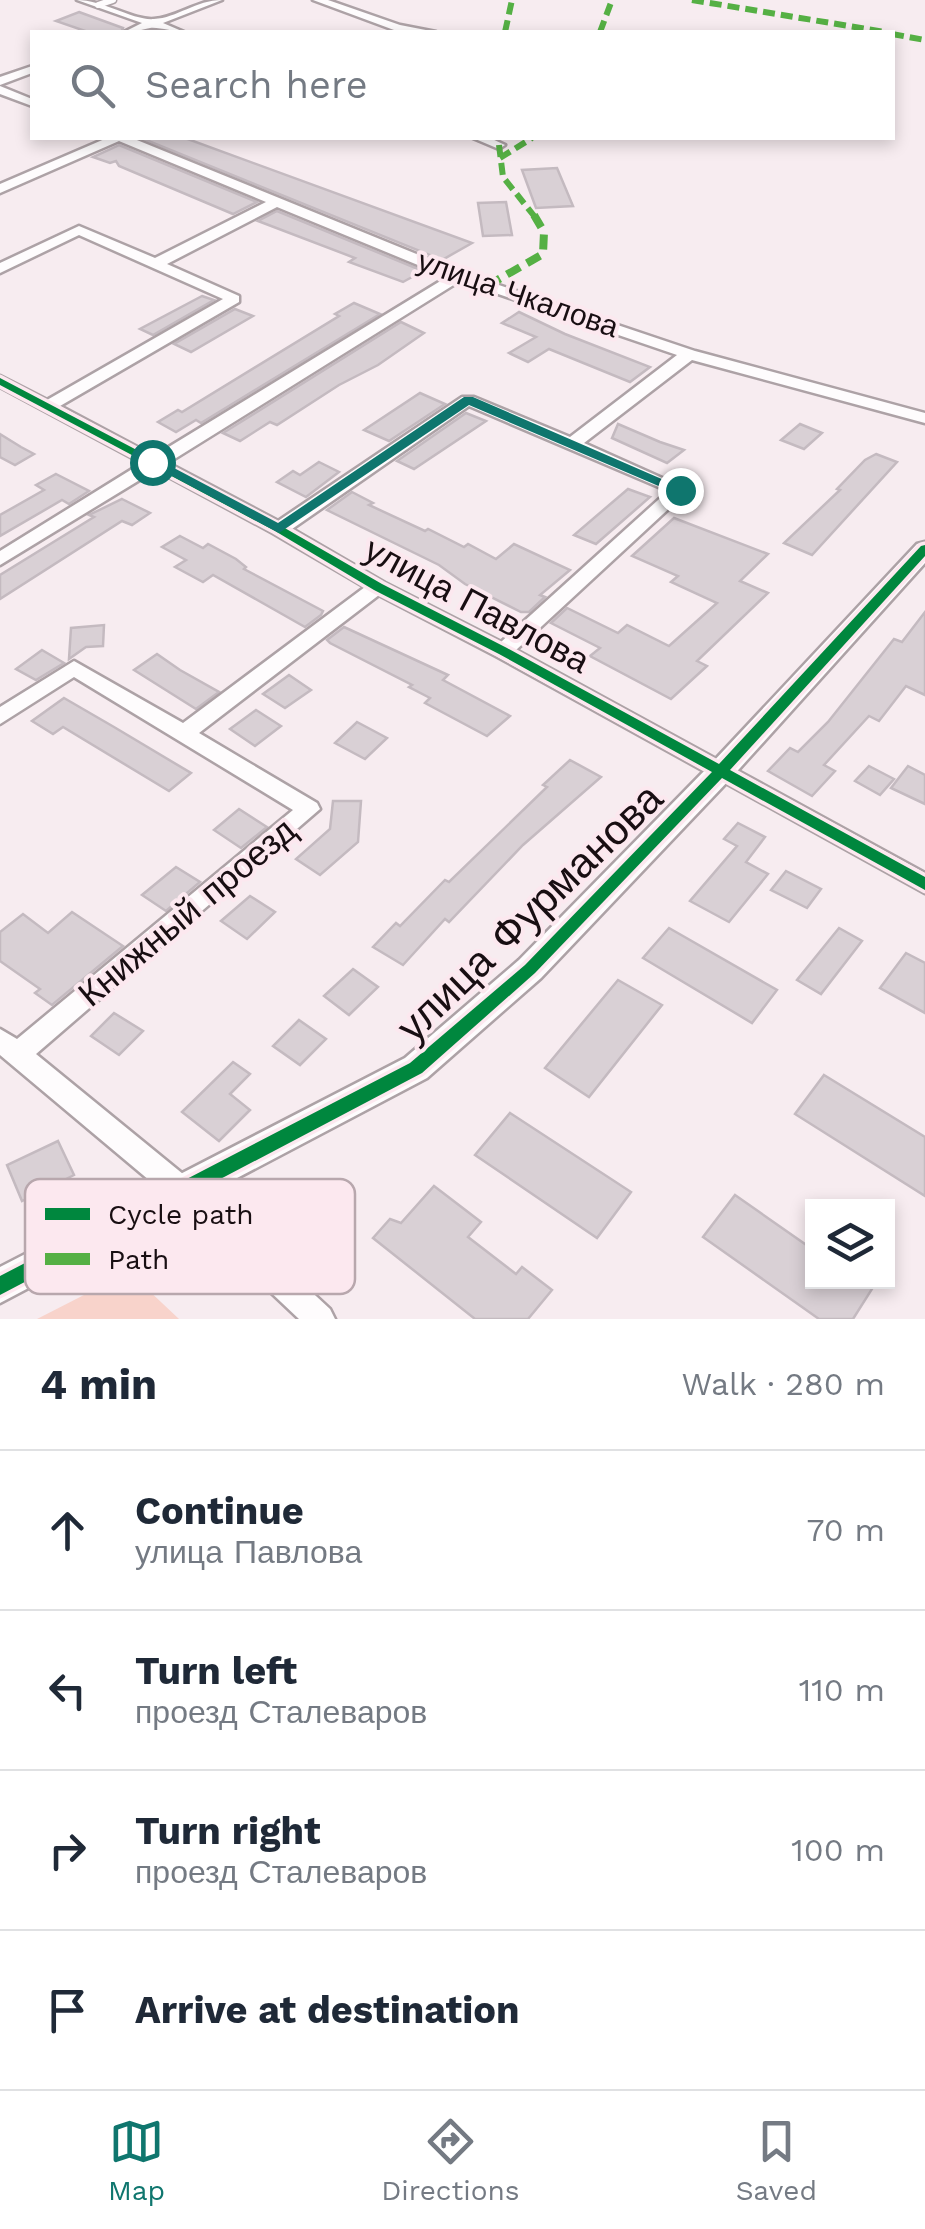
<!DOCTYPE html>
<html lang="en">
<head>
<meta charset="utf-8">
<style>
  body { margin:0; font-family:"Work Sans",sans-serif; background:#f6f6f7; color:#1f2937 }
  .controls { position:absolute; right:30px; bottom:30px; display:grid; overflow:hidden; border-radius:0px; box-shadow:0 5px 15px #0003 }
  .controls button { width:90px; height:90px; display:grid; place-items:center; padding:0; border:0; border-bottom:2px solid #e0e1e3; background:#fff; color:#1f2937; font:50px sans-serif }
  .stop { position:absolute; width:30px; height:30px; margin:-22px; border:8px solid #0f766e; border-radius:50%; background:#fff }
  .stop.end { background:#0f766e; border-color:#fff; box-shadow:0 2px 10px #0008 }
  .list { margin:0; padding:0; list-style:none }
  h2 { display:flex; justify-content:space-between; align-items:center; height:130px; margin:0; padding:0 40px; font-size:42px }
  h2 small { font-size:32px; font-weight:400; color:#747a83 }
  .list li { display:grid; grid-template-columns:65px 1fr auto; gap:30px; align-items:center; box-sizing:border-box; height:160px; padding:0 40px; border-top:2px solid #e0e1e3 }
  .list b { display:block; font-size:38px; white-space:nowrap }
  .list p { margin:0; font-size:32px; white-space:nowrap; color:#747a83 }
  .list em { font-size:32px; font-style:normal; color:#747a83 }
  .icon { flex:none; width:55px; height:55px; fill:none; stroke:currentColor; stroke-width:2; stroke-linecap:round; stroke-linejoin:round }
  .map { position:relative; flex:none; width:925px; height:1319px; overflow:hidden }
  .search { position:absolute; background:#fff; box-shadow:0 5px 15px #0003; left:30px; right:30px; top:30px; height:110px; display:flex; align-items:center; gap:25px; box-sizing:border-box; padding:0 35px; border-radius:0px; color:#747a83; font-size:38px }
  .sheet { height:770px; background:#fff }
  nav { display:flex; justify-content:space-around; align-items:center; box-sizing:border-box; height:140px; border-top:2px solid #e0e1e3; background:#fff; font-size:28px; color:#747a83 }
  nav a { display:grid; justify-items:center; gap:5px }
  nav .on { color:#0f766e }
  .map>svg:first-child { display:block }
  .green { fill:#f8d3cb }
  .building { fill:#d9d0d5; stroke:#c4bac0; stroke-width:2.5 }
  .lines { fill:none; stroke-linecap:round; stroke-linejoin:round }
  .service-casing { stroke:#ada2a6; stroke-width:9 }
  .minor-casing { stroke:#ada2a6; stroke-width:5 }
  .tertiary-casing { stroke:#ada2a6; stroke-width:5 }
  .service { stroke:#fefcfd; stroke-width:6 }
  .minor { fill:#fefcfd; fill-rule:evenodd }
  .tertiary { fill:#fefcfd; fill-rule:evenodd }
  .quiet-far1 { stroke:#55b044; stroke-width:6; stroke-dasharray:12 6; stroke-linecap:butt }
  .quiet { stroke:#55b044; stroke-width:8; stroke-dasharray:15 8; stroke-linecap:butt }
  .cycleway-casing { stroke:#fce8ef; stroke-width:7 }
  .cycleway { fill:#00873e; fill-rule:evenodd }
  .route { fill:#0f766e }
  .labels { text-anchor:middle; stroke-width:8; stroke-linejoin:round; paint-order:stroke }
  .far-street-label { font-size:30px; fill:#180e12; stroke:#fce8ef }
  .street-label { font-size:35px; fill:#180e12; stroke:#fce8ef }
  .near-street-label { font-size:42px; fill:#180e12; stroke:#fce8ef }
  .key { fill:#fce8ef; stroke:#b8a7ad; stroke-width:2.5 }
  .key-label { font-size:28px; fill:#180e12 }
</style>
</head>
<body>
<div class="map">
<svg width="925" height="1319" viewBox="0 0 925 1319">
  <rect width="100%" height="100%" fill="#f7ecf0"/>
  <path class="green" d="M129,1272L179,1319H37Z"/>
  <g class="building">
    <path d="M79,12L123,28L121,32H88L56,21Z"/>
    <path d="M141,138H185L472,243L442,260Z"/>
    <path d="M119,145L257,202L233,214L119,166L116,161L110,163L93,157Z"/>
    <path d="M557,168L573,206L536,208L522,170Z"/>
    <path d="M506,202L512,235L483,236L478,203Z"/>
    <path d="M277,211L423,271L403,282L349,262L355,258L258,221Z"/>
    <path d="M202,296L214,300L153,335L140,329Z"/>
    <path d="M354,303L380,314L201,423L196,420L176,432L158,422L178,410L182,412L339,316L335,314Z"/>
    <path d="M235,309L253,316L191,352L174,344Z"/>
    <path d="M519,312L565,334L650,367L630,382L549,349L528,362L509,353L536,337L502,323Z"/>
    <path d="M401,322L424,333L378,365L339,385L277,425L270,422L240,441L223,433Z"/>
    <path d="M420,393L445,404L389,441L364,430Z"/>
    <path d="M466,413L486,421L414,469L397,461Z"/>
    <path d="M618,424L660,442L684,450L667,463L612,438Z"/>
    <path d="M800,424L822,433L804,449L781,440Z"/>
    <path d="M0,434L21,447L34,454L15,465L0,457Z"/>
    <path d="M876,454L897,462L812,555L784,543L840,490L837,489L865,460Z"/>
    <path d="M319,462L339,472L306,497L277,482L293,471L300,475Z"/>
    <path d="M56,474L89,491L69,504L62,500L0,536V515L44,490L36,485Z"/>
    <path d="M628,489L650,497L596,544L574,535Z"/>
    <path d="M352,492L373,503L369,505L425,531L428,529L464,547L468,544L496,559L514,544L570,570L540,595L545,597L529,612H521L465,584L439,565L327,510Z"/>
    <path d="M122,499L150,513L132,525L122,521L0,599V575L94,517L89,515Z"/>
    <path d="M674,518L768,554L740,581L768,593L697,661L707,666L671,699L590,656L600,648L551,623L567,608L618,633L627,625L669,646L717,603L671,582L678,576L632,556Z"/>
    <path d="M180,536L203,548L208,544L236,559L246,567L244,569L323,611L321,615L305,627L213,575L203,582L175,567L186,560L162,547Z"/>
    <path d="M925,612V695L906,686L879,721L869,716L824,765L835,771L812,796L768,771L790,748L798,752L828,722L894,639L902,642Z"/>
    <path d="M104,625L103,646L86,647L69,659L71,628Z"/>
    <path d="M344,627L448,675L443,680L510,716L487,736L425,703L430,698L409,687L412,685L330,643L327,640Z"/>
    <path d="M42,650L64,663L36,680L16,669Z"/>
    <path d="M157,654L180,670L219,692L196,709L134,670Z"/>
    <path d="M289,675L311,690L285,708L263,694Z"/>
    <path d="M64,698L114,727L191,773L169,791L63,727L53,734L32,721Z"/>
    <path d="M256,710L281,726L255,746L230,729Z"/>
    <path d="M357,722L387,738L365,759L335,743Z"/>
    <path d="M570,760L601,777L523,845L449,922L445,919L403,965L373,947L396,923L400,926L445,880L449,882L547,787L543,785Z"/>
    <path d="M869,766L894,779L880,795L855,781Z"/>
    <path d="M908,766L925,775V804L891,788Z"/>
    <path d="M333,801H361L358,842L320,875L296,859L330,829Z"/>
    <path d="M239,809L267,827L241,848L214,830Z"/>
    <path d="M738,823L765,837L746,862L768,874L729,922L690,901L737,846L724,839Z"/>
    <path d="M176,867L200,882L166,911L142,895Z"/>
    <path d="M786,871L821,889L807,908L771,890Z"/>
    <path d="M250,896L275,912L247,939L221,921Z"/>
    <path d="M72,912L123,946L52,1005L35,993L40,989L0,961V932L23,914L48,933Z"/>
    <path d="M669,928L777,990L752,1023L643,958Z"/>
    <path d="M839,928L862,941L821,994L797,980Z"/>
    <path d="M906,953L925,963V1013L880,988Z"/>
    <path d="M353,969L378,987L349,1015L324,996Z"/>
    <path d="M618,980L662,1005L589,1097L545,1068Z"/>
    <path d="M114,1013L143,1031L119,1055L91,1036Z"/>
    <path d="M299,1020L326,1039L300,1065L273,1046Z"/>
    <path d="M233,1062L250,1074L230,1094L250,1110L219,1141L182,1112Z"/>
    <path d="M824,1075L925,1137V1196L795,1114Z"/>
    <path d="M510,1113L631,1192L597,1238L475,1155Z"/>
    <path d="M58,1141L74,1175L22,1201L7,1165Z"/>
    <path d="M434,1186L481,1222L468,1237L516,1274L522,1267L552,1290L528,1319H475L373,1238L390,1219L401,1223Z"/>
    <path d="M735,1195L812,1249V1282H861L872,1289L853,1319H819L703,1237Z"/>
  </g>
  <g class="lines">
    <g class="service-casing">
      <path id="service" d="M98,5L113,0"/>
    </g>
    <g class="minor-casing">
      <g id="minor">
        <path d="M77,0C103,0 134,21 154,19C177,18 196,0 222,0L163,23L184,32C173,32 160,27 150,28C140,30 134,32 124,32L142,23Z"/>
        <path d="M313,0H328L400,25L436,32L394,30Z"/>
        <path d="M32,66V73L0,85V77Z"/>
        <path d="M0,86L32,99V106L0,94Z"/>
        <path d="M107,138H132L463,273L695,351L925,413V423L692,360L584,443L689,490L516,650L925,873V893L496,656L379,595L199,733L317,803L320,809L36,1054L194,1183L330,1309L335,1319H299L174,1201L0,1055V1029L17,1039L293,810L74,677L0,724V707L74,661L183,723L365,587L273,533L156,470L0,565V551L142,463L0,387V376L47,400L223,299L79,235L0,273V263L79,226L155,258L266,202L119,141L0,193V184ZM277,207L447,277L154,456L60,406L239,302V296L167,264ZM460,281L677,355L570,437L474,397H462L278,521L168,463ZM469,406L668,491L501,642L385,583L292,529Z"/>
        <path d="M473,138H490L505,145L499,149Z"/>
      </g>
    </g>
    <g class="tertiary-casing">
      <path id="tertiary" d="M925,542V563L731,778L541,978L427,1078L0,1303V1267L405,1058L519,960L711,764L917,544Z"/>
    </g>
    <use href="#service" class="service"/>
    <use href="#minor" class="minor"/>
    <use href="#tertiary" class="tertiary"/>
    <g class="quiet-far1">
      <path d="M692,0L885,32"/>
      <path d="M505,32L512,0"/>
      <path d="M600,32L612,0"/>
      <path d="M892,34L925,40"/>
      <path d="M499,145L503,177L535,217"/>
      <path d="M500,158L532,138"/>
    </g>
    <path class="quiet" d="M487,286L543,254L544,232L534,215"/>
    <g class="cycleway-casing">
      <path id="cycleway" d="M0,378L283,527L382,584L507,648L719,764L921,546L925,545V556L730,770L925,877V890L722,778L535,973L422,1073L0,1295V1276L410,1063L525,965L712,772L499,654L374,590L275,531L0,385Z"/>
    </g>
    <use href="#cycleway" class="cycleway"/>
  </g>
  <path class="route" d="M464,397H473L687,490L675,493L469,405L279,533L146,462L157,459L278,523Z"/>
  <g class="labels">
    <g class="far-street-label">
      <text transform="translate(518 294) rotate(19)" y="10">улица Чкалова</text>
    </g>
    <g class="street-label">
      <text transform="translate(477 605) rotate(28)" y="12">улица Павлова</text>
      <text transform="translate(187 912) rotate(-40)" y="12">Книжный проезд</text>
    </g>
    <g class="near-street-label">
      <text transform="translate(529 912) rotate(-44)" y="15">улица Фурманова</text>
    </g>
  </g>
  <rect x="25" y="1179" width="330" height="115" rx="15" class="key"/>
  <rect x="45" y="1208" width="45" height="12" fill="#00873e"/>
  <rect x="45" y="1253" width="45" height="12" fill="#55b044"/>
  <g class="key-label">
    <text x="108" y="1224">Cycle path</text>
    <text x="108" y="1269">Path</text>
  </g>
</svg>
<div class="controls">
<button><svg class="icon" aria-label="layers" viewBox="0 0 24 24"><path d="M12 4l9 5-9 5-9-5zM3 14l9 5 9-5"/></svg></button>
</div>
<div class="stop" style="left:152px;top:462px"></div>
<div class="stop end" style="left:680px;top:490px"></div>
<div class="search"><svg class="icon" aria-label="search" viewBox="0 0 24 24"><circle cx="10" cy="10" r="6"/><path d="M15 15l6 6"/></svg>Search here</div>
</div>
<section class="sheet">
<h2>4 min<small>Walk · 280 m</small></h2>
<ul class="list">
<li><svg class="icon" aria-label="ahead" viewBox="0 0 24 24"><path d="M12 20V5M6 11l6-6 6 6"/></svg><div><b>Continue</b><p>улица Павлова</p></div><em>70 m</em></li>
<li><svg class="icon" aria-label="left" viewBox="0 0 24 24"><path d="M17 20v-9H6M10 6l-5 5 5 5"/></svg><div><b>Turn left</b><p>проезд Сталеваров</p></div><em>110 m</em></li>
<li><svg class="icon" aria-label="right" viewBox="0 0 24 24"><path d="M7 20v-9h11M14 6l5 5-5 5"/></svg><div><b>Turn right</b><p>проезд Сталеваров</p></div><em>100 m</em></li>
<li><svg class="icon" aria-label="arrive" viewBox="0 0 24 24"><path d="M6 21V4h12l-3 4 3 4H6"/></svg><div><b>Arrive at destination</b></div></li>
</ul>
</section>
<nav>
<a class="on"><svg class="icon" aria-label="map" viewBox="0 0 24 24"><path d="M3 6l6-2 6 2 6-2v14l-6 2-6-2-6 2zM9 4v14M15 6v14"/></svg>Map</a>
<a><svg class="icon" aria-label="directions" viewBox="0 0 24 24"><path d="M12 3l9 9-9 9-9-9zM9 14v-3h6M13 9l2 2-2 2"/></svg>Directions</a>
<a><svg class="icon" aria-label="saved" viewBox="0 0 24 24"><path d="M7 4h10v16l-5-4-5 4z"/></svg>Saved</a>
</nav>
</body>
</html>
